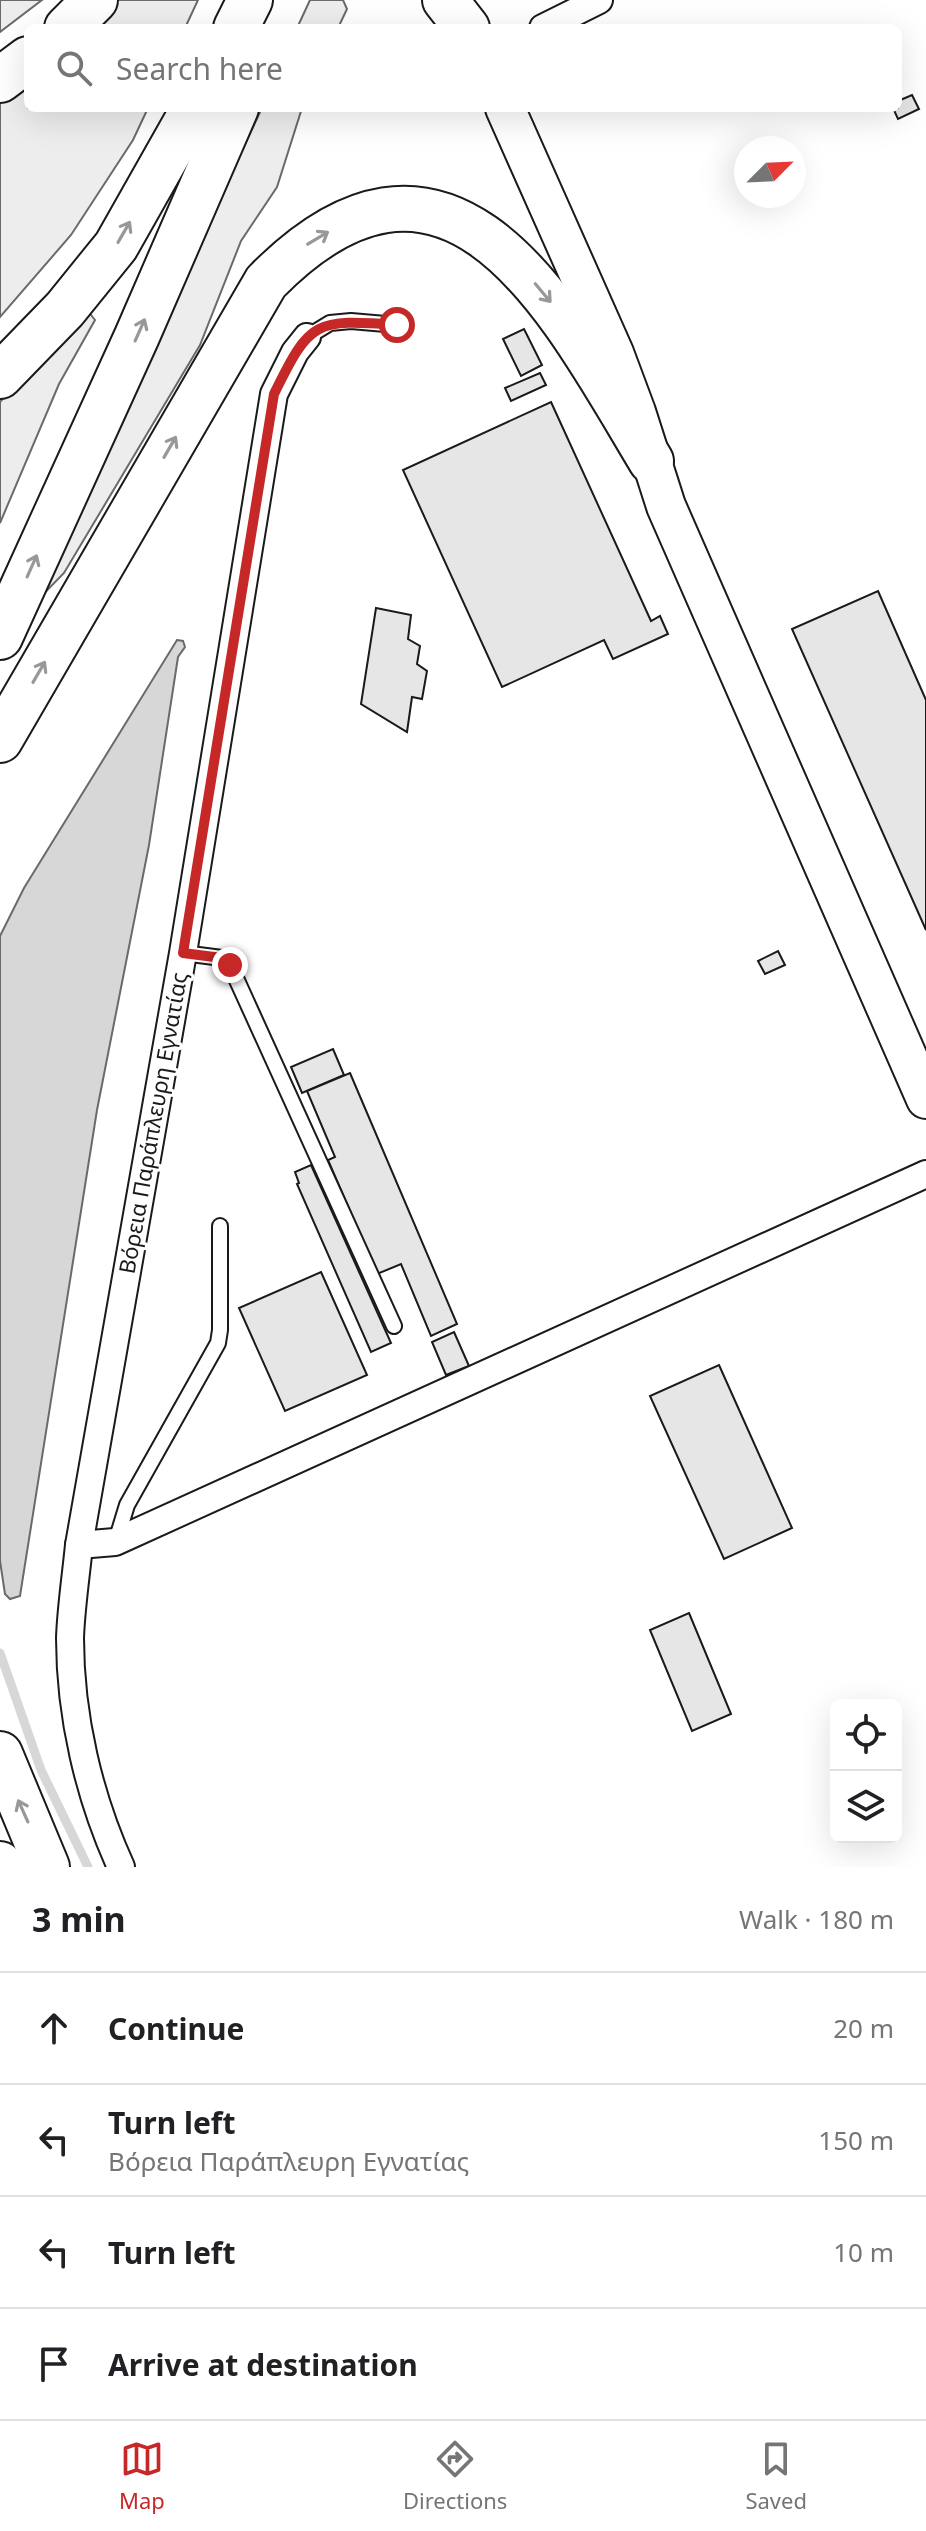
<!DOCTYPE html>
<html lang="en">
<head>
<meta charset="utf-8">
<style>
  body { margin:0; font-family:"Noto Sans",sans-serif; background:#f6f6f6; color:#202124 }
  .controls { position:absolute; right:24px; bottom:24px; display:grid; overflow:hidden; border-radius:12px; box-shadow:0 8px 32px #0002 }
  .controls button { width:72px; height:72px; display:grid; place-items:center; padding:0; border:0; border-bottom:2px solid #e0e0e0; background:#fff; color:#202124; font:40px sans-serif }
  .compass { position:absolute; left:734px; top:136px; width:72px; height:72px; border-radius:50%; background:#fff; box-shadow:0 8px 32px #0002; rotate:66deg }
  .stop { position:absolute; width:24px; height:24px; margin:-18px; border:6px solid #c62828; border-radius:50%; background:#fff }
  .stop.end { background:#c62828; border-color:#fff; box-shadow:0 2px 8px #0008 }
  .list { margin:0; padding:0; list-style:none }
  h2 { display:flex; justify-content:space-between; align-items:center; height:104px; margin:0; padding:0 32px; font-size:34px }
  h2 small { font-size:26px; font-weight:400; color:#757577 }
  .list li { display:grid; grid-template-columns:52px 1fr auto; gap:24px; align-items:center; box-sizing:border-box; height:112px; padding:0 32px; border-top:2px solid #e0e0e0 }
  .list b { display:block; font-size:30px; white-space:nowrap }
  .list p { margin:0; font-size:26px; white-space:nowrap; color:#757577 }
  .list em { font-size:26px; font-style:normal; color:#757577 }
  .icon { flex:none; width:44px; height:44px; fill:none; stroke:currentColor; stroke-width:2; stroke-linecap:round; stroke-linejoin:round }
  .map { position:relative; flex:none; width:926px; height:1867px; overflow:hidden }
  .search { position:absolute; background:#fff; box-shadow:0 8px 32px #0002; left:24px; right:24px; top:24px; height:88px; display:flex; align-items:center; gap:20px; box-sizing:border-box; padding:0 28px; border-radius:12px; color:#757577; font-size:30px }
  .sheet { height:552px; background:#fff }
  nav { display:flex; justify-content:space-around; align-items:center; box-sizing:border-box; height:112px; border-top:2px solid #e0e0e0; background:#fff; font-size:22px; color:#757577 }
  nav a { display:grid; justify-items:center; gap:4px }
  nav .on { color:#c62828 }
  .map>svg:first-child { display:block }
  .built { fill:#ededed; stroke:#6a6a6a; stroke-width:2 }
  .water { fill:#d7d7d7; stroke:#6a6a6a; stroke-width:2 }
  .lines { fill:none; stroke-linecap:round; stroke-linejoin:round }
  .stream { stroke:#d7d7d7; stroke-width:9 }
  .building { fill:#e6e6e6; stroke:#1a1a1a; stroke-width:2 }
  .lane-casing { stroke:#1a1a1a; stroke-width:18 }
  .street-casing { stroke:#1a1a1a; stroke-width:30 }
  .secondary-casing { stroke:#1a1a1a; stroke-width:42 }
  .highway-casing { stroke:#1a1a1a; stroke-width:48 }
  .lane { stroke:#fff; stroke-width:14 }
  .street { stroke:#fff; stroke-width:26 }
  .secondary { stroke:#fff; stroke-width:38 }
  .highway { stroke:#fff; stroke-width:44 }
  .oneway { stroke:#989898 }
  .route { stroke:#c62828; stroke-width:10 }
  .labels { text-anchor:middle; stroke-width:6; stroke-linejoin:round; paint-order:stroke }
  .street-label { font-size:22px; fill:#1a1a1a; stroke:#fff }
</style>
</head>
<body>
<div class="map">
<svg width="926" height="1867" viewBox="0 0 926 1867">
  <rect width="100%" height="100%" fill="#fff"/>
  <g class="built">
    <path d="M0,0H42L0,32Z"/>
    <path d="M115,0H198L185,28H85Z"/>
    <path d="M310,0H343L347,9L338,28H297Z"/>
    <path d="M28,75V108H148L133,140L71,235L0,317V97Z"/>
    <path d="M262,108H302L277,187L241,241L200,345L64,573L24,614Z"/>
    <path d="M84,306L95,320L59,384L0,523V402Z"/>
  </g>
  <path class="water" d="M177,640L183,641L185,647L178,657L149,845L97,1110L20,1596L10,1599L5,1594L0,1561V936L24,888Z"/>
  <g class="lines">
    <path class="stream" d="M0,1653L41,1770L88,1867"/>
  </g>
  <g class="building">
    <path d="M912,95L919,109L898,119L893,108H898V101Z"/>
    <path d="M524,329L542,365L521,376L503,339Z"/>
    <path d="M540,373L546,385L511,401L505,388Z"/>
    <path d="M551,402L651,621L660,616L668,634L613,659L604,640L502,687L403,470Z"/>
    <path d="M878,591L926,700V930L792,629Z"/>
    <path d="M376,608L411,615L408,639L420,646L417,664L427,671L422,699L412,697L407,732L361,704Z"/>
    <path d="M778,951L785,965L765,974L758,961Z"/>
    <path d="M333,1049L344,1075L302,1093L291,1067Z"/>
    <path d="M350,1073L457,1324L431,1336L401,1264L377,1274L328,1160L335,1157L307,1091Z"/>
    <path d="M311,1165L391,1343L371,1352L297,1184L299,1183L295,1172Z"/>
    <path d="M321,1272L367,1375L285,1411L239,1308Z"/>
    <path d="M454,1332L469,1366L446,1375L432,1342Z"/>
    <path d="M719,1365L792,1528L724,1559L650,1396Z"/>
    <path d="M689,1613L731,1714L692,1731L650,1630Z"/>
  </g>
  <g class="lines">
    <g class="lane-casing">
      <g id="lane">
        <path d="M307,337L330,323L351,321L397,325"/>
        <path d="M183,953L222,958L230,965L394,1326"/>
        <path d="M116,1541L127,1505L218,1343L220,1330V1226"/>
      </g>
    </g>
    <g class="street-casing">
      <g id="street">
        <path d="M543,28L599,0"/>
        <path d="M79,1545L115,1542L926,1174"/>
        <path d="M121,1867C89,1797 70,1716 70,1638C71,1608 76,1576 79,1545L183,953L274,394L295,352L307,337"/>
      </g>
    </g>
    <g class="secondary-casing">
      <path id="secondary" d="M505,108L614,353L636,412L666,506L926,1099"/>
    </g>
    <g class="highway-casing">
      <g id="highway">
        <path d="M445,0L467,28"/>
        <path d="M67,28L95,0"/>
        <path d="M236,28L250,0"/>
        <path d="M0,80L28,59"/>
        <path d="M0,376L65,309L116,246L194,108"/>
        <path d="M0,637L137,336L236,108"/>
        <path d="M0,740L266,282C453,92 563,315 651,461"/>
        <path d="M0,1754L47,1867"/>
        <path d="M0,1864L2,1867"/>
      </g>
    </g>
    <use href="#lane" class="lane"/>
    <use href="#street" class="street"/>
    <use href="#secondary" class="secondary"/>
    <use href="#highway" class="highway"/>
  </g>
  <defs><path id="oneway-shaft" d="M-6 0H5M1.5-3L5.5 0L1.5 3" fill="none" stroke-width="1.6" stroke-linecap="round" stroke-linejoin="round" transform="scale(2)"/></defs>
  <g class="oneway">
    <use href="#oneway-shaft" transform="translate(124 232) rotate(-60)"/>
    <use href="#oneway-shaft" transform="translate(318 238) rotate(-31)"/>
    <use href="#oneway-shaft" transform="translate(543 293) rotate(50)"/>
    <use href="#oneway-shaft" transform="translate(140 330) rotate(-66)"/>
    <use href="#oneway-shaft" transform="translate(170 447) rotate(-60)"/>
    <use href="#oneway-shaft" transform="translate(32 566) rotate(-66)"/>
    <use href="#oneway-shaft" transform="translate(39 672) rotate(-60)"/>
    <use href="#oneway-shaft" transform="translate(23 1811) rotate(-114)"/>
  </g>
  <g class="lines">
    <path class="route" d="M230,965L222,958L183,953L274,394C310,320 315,319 397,325"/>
  </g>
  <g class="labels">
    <g class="street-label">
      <text transform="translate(153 1123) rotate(-80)" y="8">Βόρεια Παράπλευρη Εγνατίας</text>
    </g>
  </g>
</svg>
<div class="controls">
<button><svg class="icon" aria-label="locate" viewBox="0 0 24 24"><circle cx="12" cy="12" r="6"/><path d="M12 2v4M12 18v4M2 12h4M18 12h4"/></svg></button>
<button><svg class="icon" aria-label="layers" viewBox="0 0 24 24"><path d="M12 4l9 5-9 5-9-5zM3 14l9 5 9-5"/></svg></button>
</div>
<svg class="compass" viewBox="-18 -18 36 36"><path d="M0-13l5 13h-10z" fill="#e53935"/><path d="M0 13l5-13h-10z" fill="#757577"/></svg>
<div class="stop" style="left:397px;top:325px"></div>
<div class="stop end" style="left:230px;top:965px"></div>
<div class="search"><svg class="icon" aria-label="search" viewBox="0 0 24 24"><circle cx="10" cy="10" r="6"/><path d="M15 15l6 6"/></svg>Search here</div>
</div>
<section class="sheet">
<h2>3 min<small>Walk · 180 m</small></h2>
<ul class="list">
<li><svg class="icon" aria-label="ahead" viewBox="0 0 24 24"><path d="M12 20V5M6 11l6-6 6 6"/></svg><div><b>Continue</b></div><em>20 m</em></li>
<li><svg class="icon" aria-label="left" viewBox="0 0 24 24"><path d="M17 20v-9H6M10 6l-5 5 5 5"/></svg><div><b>Turn left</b><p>Βόρεια Παράπλευρη Εγνατίας</p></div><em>150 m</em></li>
<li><svg class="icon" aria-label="left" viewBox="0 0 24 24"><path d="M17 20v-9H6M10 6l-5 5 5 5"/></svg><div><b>Turn left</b></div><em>10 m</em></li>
<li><svg class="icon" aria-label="arrive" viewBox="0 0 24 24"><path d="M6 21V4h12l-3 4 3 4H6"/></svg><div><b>Arrive at destination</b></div></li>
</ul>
</section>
<nav>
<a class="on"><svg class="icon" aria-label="map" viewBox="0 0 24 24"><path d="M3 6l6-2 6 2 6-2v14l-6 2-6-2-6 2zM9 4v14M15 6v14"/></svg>Map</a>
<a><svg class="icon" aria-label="directions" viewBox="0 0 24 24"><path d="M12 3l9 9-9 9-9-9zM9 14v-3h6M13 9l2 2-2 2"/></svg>Directions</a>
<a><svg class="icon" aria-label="saved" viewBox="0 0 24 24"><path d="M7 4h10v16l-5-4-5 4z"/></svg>Saved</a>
</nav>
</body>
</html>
